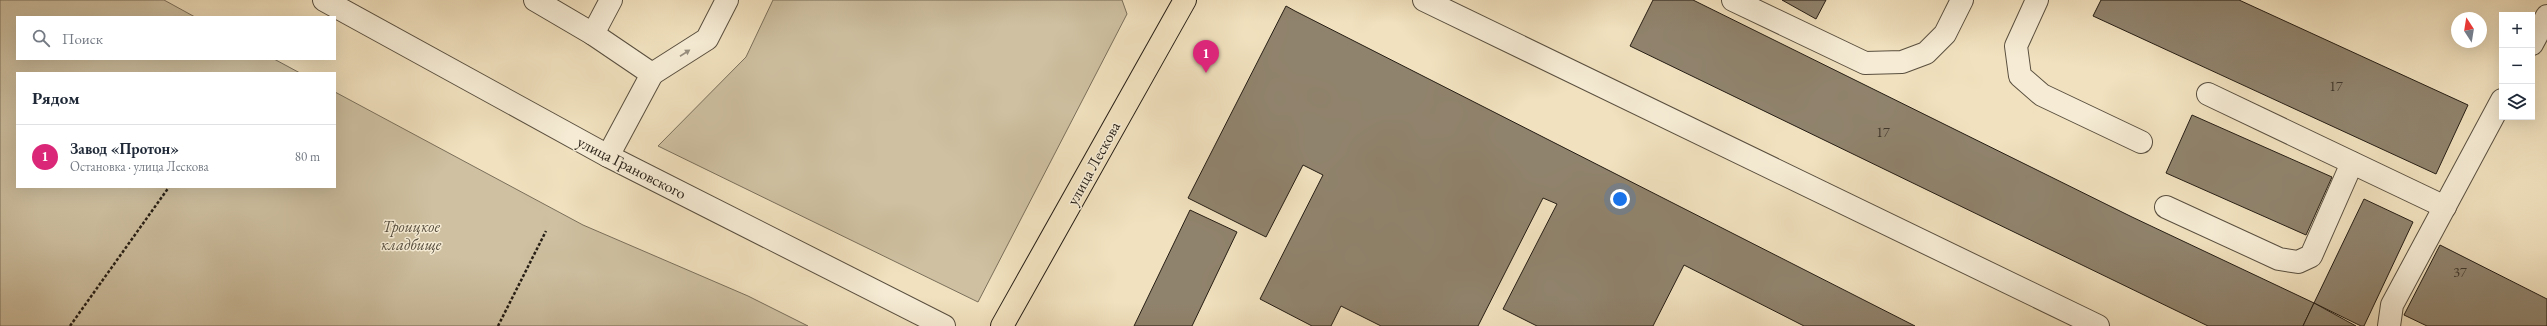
<!DOCTYPE html>
<html lang="ru">
<head>
<meta charset="utf-8">
<style>
  body { margin:0; font-family:"EB Garamond",serif; background:#f6f6f7; color:#1f2937 }
  .controls { position:absolute; right:12px; top:12px; display:grid; overflow:hidden; border-radius:0px; box-shadow:0 4px 16px #0002 }
  .controls button { width:36px; height:36px; display:grid; place-items:center; padding:0; border:0; border-bottom:1px solid #e0e1e3; background:#fff; color:#1f2937; font:20px sans-serif }
  .compass { position:absolute; left:2451px; top:12px; width:36px; height:36px; border-radius:50%; background:#fff; box-shadow:0 4px 16px #0002; rotate:348deg }
  .you { position:absolute; left:1620px; top:199px; width:14px; height:14px; margin:-10px; border:3px solid #fff; border-radius:50%; background:#1a73e8; box-shadow:0 0 0 6px #1a73e833 }
  .badge { display:grid; place-items:center; width:26px; height:26px; border-radius:50%; background:#db2777; color:#fff; font-size:13px; font-weight:700 }
  .pin { position:absolute; translate:-50% -33px; filter:drop-shadow(0 1px 2px #0008) }
  .pin::after { content:''; position:absolute; top:21px; width:14px; height:12px; background:inherit; clip-path:polygon(0 0,100% 0,50% 100%) }
  .list { margin:0; padding:0; list-style:none }
  h2 { display:flex; justify-content:space-between; align-items:center; height:52px; margin:0; padding:0 16px; font-size:17px }
  h2 small { font-size:13px; font-weight:400; color:#747a83 }
  .list li { display:grid; grid-template-columns:26px 1fr auto; gap:12px; align-items:center; box-sizing:border-box; height:64px; padding:0 16px; border-top:1px solid #e0e1e3 }
  .list b { display:block; font-size:15px; white-space:nowrap }
  .list p { margin:0; font-size:13px; white-space:nowrap; color:#747a83 }
  .list em { font-size:13px; font-style:normal; color:#747a83 }
  .icon { flex:none; width:22px; height:22px; fill:none; stroke:currentColor; stroke-width:2; stroke-linecap:round; stroke-linejoin:round }
  .map { position:relative; flex:none; width:2547px; height:326px; overflow:hidden }
  .search { position:absolute; background:#fff; box-shadow:0 4px 16px #0002; left:16px; top:16px; width:320px; height:44px; display:flex; align-items:center; gap:10px; box-sizing:border-box; padding:0 14px; border-radius:0px; color:#747a83; font-size:15px }
  .panel { position:absolute; background:#fff; box-shadow:0 4px 16px #0002; left:16px; top:72px; width:320px; height:116px; border-radius:0px }
  .map>svg:first-child { display:block }
  .green { fill:#cec0a1; stroke:#7a6f5b }
  .building { fill:#90836d; stroke:#261e15 }
  .lines { fill:none; stroke-linecap:round; stroke-linejoin:round }
  .minor-casing { stroke:#594f3f; stroke-width:24 }
  .major-casing { stroke:#261e15; stroke-width:24 }
  .path { stroke:#261e15; stroke-width:2.5; stroke-dasharray:3 2; stroke-linecap:butt }
  .minor { stroke:#f6ecd5; stroke-width:22 }
  .major { stroke:#f1e1be; stroke-width:22 }
  .oneway { fill:#988f7f }
  .labels { text-anchor:middle; stroke-width:3; stroke-linejoin:round; paint-order:stroke }
  .number-label { font-size:14px; fill:#40372b }
  .street-label { font-size:16px; fill:#261e15; stroke:#f6ecd5 }
  .park-label { font-size:16px; font-style:italic; fill:#584f3f; stroke:#f6ecd5 }
</style>
</head>
<body>
<div class="map">
<svg width="2547" height="326" viewBox="0 0 2547 326">
  <rect width="100%" height="100%" fill="#f1e1be"/>
  <filter id="stains"><feTurbulence type="fractalNoise" baseFrequency=".005" numOctaves="4"/><feColorMatrix values="0 0 0 0 .2 0 0 0 0 .09 0 0 0 0 .02 0 0 0 .5 -.17"/></filter>
  <radialGradient id="worn" r=".72"><stop offset=".6" stop-color="#630" stop-opacity="0"/><stop offset="1" stop-color="#630" stop-opacity=".3"/></radialGradient>
  <g class="green">
    <path d="M0,0H164L195,17H17V59H274L300,73H17V187H335V92L583,225L748,296L808,326H0Z"/>
    <path d="M773,0H1122L1127,14L978,302L658,146L746,57Z"/>
  </g>
  <g class="building">
    <path d="M1653,0H1693L2132,217L2314,303L2303,326H2208L1630,46Z"/>
    <path d="M1782,0H1826L1816,19Z"/>
    <path d="M2101,0H2239L2468,105L2436,174L2093,16Z"/>
    <path d="M1286,6L1295,11L1915,326H1804L1684,265L1653,326H1537L1503,309L1557,204L1543,198L1478,326H1381L1341,306L1331,326H1312L1260,299L1323,175L1303,165L1266,237L1188,198Z"/>
    <path d="M2192,115L2332,177L2306,235L2166,173Z"/>
    <path d="M2364,199L2413,222L2364,326H2361L2314,303Z"/>
    <path d="M1190,210L1237,232L1192,326H1134Z"/>
    <path d="M2440,245L2547,299V326H2427L2404,315Z"/>
    <path d="M2314,303L2356,326H2303Z"/>
  </g>
  <g class="lines">
    <g class="minor-casing">
      <g id="minor">
        <path d="M324,0L608,156L944,326"/>
        <path d="M535,0L593,34L652,74L608,156"/>
        <path d="M1424,0L2098,326"/>
        <path d="M1733,0L1865,63L1902,62L1926,53L1945,34L1962,0"/>
        <path d="M2037,0L2016,46L2020,76L2042,95L2141,142"/>
        <path d="M593,34L611,0"/>
        <path d="M2532,44L2547,16"/>
        <path d="M652,74L707,39L727,0"/>
        <path d="M2208,94L2445,207"/>
        <path d="M2166,207L2279,259L2298,262L2311,256L2352,163"/>
        <path d="M2389,326L2392,305L2502,100"/>
      </g>
    </g>
    <g class="major-casing">
      <path id="major" d="M1002,326L1185,0"/>
    </g>
    <g class="path">
      <path d="M70,326L169,187"/>
      <path d="M498,326L546,231"/>
    </g>
    <use href="#minor" class="minor"/>
    <use href="#major" class="major"/>
  </g>
  <defs><path id="oneway-solid" d="M-6-.8H1V-3.2L6.5 0L1 3.2V.8H-6Z"/></defs>
  <use class="oneway" href="#oneway-solid" transform="translate(685 53) rotate(-33)"/>
  <g class="labels">
    <g class="number-label">
      <text x="2336" y="91">17</text>
      <text x="1883" y="137">17</text>
      <text x="2460" y="277">37</text>
    </g>
    <g class="street-label">
      <text transform="translate(1093 163) rotate(-61)" y="6">улица Лескова</text>
      <text transform="translate(632 167) rotate(27)" y="6">улица Грановского</text>
    </g>
    <g class="park-label">
      <text x="411" y="232">Троицкое<tspan x="411" dy="18">кладбище</tspan></text>
    </g>
  </g>
  <rect width="100%" height="100%" filter="url(#stains)"/>
  <rect width="100%" height="100%" fill="url(#worn)"/>
</svg>
<div class="controls">
<button>+</button>
<button>−</button>
<button><svg class="icon" aria-label="layers" viewBox="0 0 24 24"><path d="M12 4l9 5-9 5-9-5zM3 14l9 5 9-5"/></svg></button>
</div>
<svg class="compass" viewBox="-18 -18 36 36"><path d="M0-13l5 13h-10z" fill="#e53935"/><path d="M0 13l5-13h-10z" fill="#747a83"/></svg>
<div class="you"></div>
<div class="pin badge" style="left:1206px;top:73px">1</div>
<div class="search"><svg class="icon" aria-label="search" viewBox="0 0 24 24"><circle cx="10" cy="10" r="6"/><path d="M15 15l6 6"/></svg>Поиск</div>
<section class="panel">
<h2>Рядом<small></small></h2>
<ul class="list">
<li><span class="badge">1</span><div><b>Завод «Протон»</b><p>Остановка · улица Лескова</p></div><em>80 m</em></li>
</ul>
</section>
</div>
</body>
</html>
